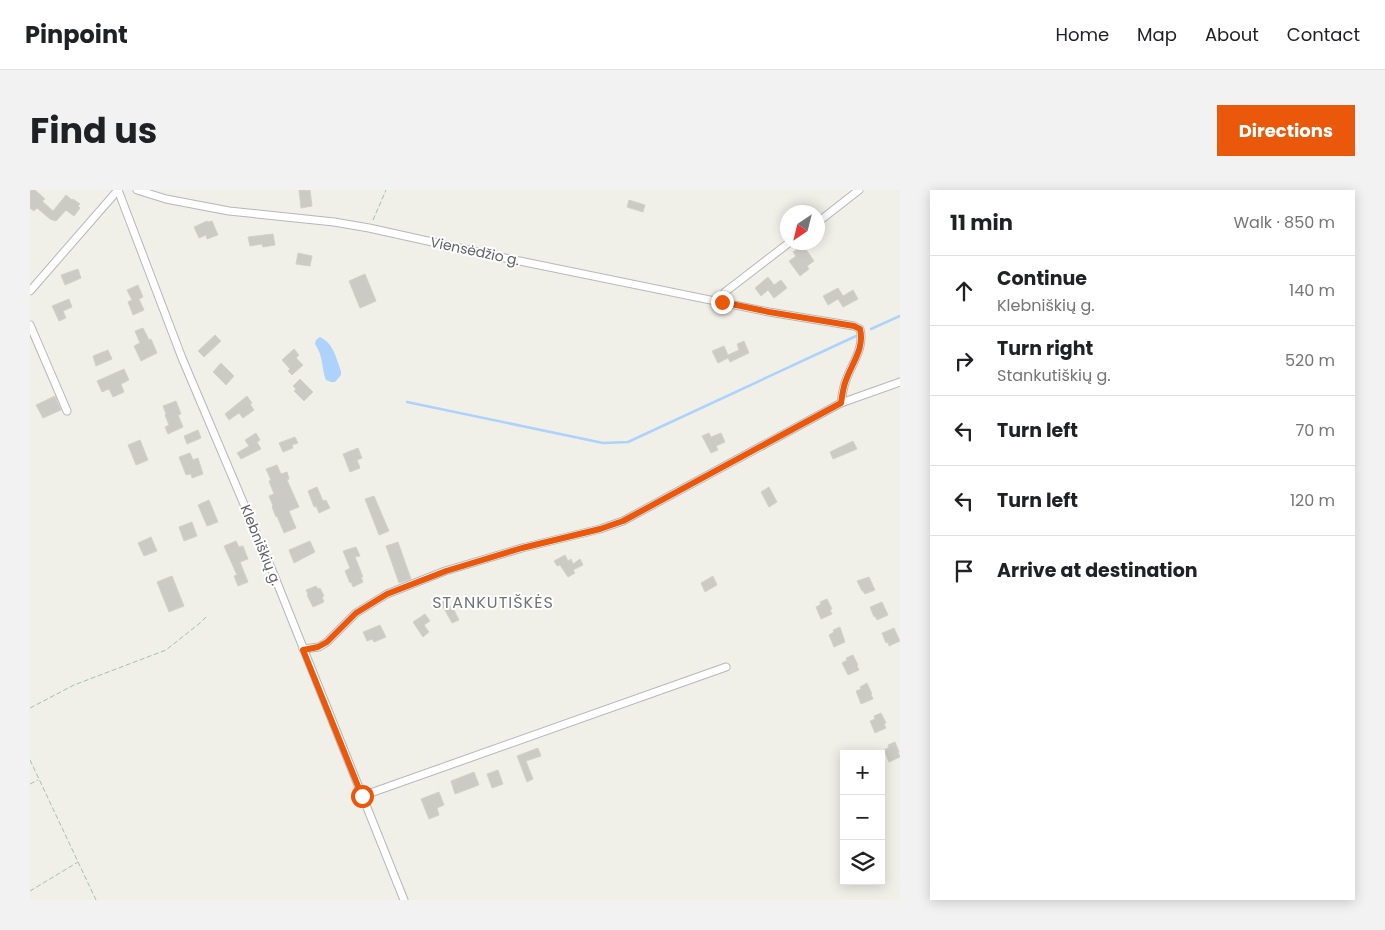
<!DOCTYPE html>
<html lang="en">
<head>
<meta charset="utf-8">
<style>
  body { margin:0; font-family:Poppins,sans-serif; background:#f2f2f2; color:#202124 }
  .controls { position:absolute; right:15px; bottom:15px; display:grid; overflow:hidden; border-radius:0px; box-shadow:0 2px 12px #0003 }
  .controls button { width:45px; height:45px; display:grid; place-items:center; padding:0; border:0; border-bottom:1px solid #e0e0e0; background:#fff; color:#202124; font:25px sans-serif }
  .compass { position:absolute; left:750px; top:15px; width:45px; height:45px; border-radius:50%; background:#fff; box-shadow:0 2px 12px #0003; rotate:215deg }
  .stop { position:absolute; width:15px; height:15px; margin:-11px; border:4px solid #ea580c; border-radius:50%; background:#fff }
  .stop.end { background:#ea580c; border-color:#fff; box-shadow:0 1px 5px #0008 }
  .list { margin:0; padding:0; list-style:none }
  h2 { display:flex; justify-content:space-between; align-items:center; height:65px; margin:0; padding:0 20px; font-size:21px }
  h2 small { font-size:16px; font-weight:400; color:#757577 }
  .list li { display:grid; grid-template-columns:32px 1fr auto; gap:15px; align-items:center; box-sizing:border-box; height:70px; padding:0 20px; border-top:1px solid #e0e0e0 }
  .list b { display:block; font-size:19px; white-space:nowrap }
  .list p { margin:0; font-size:16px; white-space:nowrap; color:#757577 }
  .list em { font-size:16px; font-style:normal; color:#757577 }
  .icon { flex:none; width:28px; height:28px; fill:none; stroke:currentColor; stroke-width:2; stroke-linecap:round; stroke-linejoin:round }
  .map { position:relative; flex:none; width:870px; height:710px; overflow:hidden; border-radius:0px }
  header { display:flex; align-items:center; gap:30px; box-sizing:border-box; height:70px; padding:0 25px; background:#fff; border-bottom:1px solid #e0e0e0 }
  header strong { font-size:24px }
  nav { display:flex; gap:28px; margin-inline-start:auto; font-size:18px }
  .intro { display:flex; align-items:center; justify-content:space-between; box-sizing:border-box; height:120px; padding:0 30px }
  h1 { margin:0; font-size:35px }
  .button { padding:12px 22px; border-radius:0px; background:#ea580c; color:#fff; font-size:18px; font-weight:700 }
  main { display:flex; gap:30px; padding:0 30px }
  aside { flex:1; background:#fff; border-radius:0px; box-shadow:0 2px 12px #0003 }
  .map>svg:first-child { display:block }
  .water { fill:#add2fb }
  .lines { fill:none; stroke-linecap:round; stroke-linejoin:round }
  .stream { stroke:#add2fb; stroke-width:2.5 }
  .building { fill:#cccac4; stroke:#d5d1c6 }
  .street-casing { stroke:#b5b7bb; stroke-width:9 }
  .path { stroke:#9ec4ac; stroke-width:1; stroke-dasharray:5 2.5; stroke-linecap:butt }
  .street { stroke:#fff; stroke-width:7 }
  .route { stroke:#ea580c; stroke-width:6 }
  .labels { text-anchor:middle; stroke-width:4; stroke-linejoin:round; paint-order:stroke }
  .street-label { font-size:14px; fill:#5f6267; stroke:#fff }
  .quarter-label { font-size:16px; letter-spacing:1px; fill:#707479; stroke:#fff }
</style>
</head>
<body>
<header>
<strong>Pinpoint</strong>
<nav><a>Home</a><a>Map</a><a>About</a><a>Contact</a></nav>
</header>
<div class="intro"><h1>Find us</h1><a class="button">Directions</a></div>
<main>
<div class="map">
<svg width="870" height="710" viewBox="0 0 870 710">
  <rect width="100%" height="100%" fill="#f0efe8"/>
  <path class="water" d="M290,147C304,154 306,168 311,181V185L305,192H301L296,190C291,176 294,168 285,154L286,150Z"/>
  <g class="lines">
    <g class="stream">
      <path d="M841,139L870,126"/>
      <path d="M377,212L573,253L598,252L826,146"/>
    </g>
  </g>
  <g class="building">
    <path d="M0,0H5L15,9L12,11L23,21L36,5L42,10L43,9L50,14L48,16L50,18L44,26L36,20L26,31L20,29L7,18L4,21L0,18Z"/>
    <path d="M269,0H280L282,16L271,18Z"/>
    <path d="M599,10L615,15L613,22L597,17Z"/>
    <path d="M177,31L178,32L182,31L188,45L177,49L176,45L169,48L164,37Z"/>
    <path d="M243,44L245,55L233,57L232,54L220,56L218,47Z"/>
    <path d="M773,55L784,71L777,76L779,79L770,86L759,71L766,66L763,62Z"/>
    <path d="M268,63L282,66L280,76L266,74Z"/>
    <path d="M48,79L51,88L35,95L31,85Z"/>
    <path d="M335,84L346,111L330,118L319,91Z"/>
    <path d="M738,87L744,95L751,90L757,98L744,108L738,100L731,106L725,98Z"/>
    <path d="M108,95L113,107L109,109L114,120L103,125L98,112L102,110L97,100Z"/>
    <path d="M808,98L813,106L823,100L828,109L813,117L808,109L798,115L793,106Z"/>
    <path d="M39,109L42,117L33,121L36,128L29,131L22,116Z"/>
    <path d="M113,138L119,150L121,149L127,163L111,171L104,156L110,153L105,141Z"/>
    <path d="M185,145L191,151L174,167L168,161Z"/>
    <path d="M714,151L719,163L700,172L698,168L688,173L682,161L694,156L698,165L709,160L707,154Z"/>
    <path d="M264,159L269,165L266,168L273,175L262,185L258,181L260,179L252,170Z"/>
    <path d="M78,160L82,169L66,176L63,166Z"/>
    <path d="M191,173L204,186L196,195L183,182Z"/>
    <path d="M94,179L99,190L91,194L94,202L83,207L79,199L72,202L67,191Z"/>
    <path d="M270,189L283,202L274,211L264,201L266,199L263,196Z"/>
    <path d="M25,206L31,220L13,228L6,215Z"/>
    <path d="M217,206L222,213L220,214L224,220L213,228L209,223L199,230L195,224Z"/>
    <path d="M146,211L151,224L148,225L153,237L138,244L135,237L139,235L135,225L136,224L133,216Z"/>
    <path d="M168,240L171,248L157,254L154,246Z"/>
    <path d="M226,243L230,250L227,252L231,259L211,269L207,263L219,256L215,250Z"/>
    <path d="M679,243L681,247L691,243L695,252L686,256L688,260L681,263L672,246Z"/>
    <path d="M265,247L268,253L262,255L263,258L253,262L249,253Z"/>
    <path d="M110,250L118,270L106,275L98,255Z"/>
    <path d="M823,251L827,259L803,269L800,262Z"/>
    <path d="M328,258L332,268L327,270L330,278L320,282L313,264Z"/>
    <path d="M160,263L163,270L168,268L173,284L162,288L161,284L156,285L149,267Z"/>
    <path d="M247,275L251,284L257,282L259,289L257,290L269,317L259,321L266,338L254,343L247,326L246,327L242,317L243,316L239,306L244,304L239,291L241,290L236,279Z"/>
    <path d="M287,297L293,311L296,310L300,318L289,323L286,316L284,317L278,301Z"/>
    <path d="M739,297L747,312L739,317L731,302Z"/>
    <path d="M344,306L359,341L349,345L335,309Z"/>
    <path d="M179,310L188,332L177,336L168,315Z"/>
    <path d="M162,332L167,346L154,351L149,337Z"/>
    <path d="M121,347L127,361L114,366L108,353Z"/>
    <path d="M206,351L209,357L213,356L218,369L210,372L218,392L208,396L204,386L207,385L194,356Z"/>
    <path d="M280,351L285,362L264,373L259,360Z"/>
    <path d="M368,352L381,389L369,393L356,356Z"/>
    <path d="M326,357L330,366L325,367L333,387H331L333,392L323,397L321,392L320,393L315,381L320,378L313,361Z"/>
    <path d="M535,365L538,371L541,369L543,374L550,369L553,375L543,380L545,383L538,387L530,375L527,376L524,371Z"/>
    <path d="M142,386L154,416L139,422L127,392Z"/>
    <path d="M683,386L687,395L675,402L671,393Z"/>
    <path d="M839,387L845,400L835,404L833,401H832L827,391Z"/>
    <path d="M286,396L288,399L290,398L294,406L292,407L294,412L283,417L277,405L278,404L276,400Z"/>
    <path d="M797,409L802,419L800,420L802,424L791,429L786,417L791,414L790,412Z"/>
    <path d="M416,410L420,417L422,416L429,430L422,433L411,413Z"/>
    <path d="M852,412L858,425L847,430L845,426L844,427L840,417Z"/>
    <path d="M395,424L400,431L394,435L399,442L393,447L383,432Z"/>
    <path d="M350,435L356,447L344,452L342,449L337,451L333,442Z"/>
    <path d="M810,437L815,452L804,457L799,445L804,442L803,440Z"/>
    <path d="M864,438L870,451L859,456L858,452L856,453L852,443Z"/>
    <path d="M823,465L828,475L827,476L829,480L818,485L812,473L817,470L816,468Z"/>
    <path d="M837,493L842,504H841L843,509L831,514L826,501L831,499L830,497Z"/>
    <path d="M851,523L856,533L854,534L856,538L845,543L840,531L845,529L844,526Z"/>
    <path d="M865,552L869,562H868L870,567L859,572L854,560L859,557L858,555Z"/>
    <path d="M508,558L511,566L496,571L503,589L497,592L487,566Z"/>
    <path d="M468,580L473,594L462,598L457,584Z"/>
    <path d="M444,582L449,595L425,604L421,591Z"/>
    <path d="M409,602L414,615L407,618L409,625L399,629L391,609Z"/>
  </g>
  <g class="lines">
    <g class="street-casing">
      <g id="street">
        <path d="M88,0L152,168L244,385L374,710"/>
        <path d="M107,0L136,9L199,21L304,32L339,38L470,67L739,122L824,136L830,139C835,159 821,174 815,193C813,199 812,206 811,213"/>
        <path d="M788,32L829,0"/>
        <path d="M0,101L88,0"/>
        <path d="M691,112L695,102L760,52"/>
        <path d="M0,135L37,221"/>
        <path d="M273,459L289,457L297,452L326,423L357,404L415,381L492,358L570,339L593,331L811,213L870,192"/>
        <path d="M332,606L696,477"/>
      </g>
    </g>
    <g class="path">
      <path d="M343,30L356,0"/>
      <path d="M0,518L44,495L136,460L170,433L177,426"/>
      <path d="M0,570L66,710"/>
      <path d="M0,594L8,590"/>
      <path d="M0,701L48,672"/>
    </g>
    <use href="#street" class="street"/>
  </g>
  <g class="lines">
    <path class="route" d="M332,606L273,460L288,457L297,452L326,423L357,404L416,381L492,358L570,339L593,331L811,213C812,206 813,199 815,193C821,174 835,159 830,139L824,136L739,122L692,112"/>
  </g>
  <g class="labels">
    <g class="street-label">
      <text transform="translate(445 61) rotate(12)" y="5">Viensėdžio g.</text>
      <text transform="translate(231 355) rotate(68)" y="5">Klebniškių g.</text>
    </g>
    <g class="quarter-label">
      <text x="463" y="418">STANKUTIŠKĖS</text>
    </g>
  </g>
</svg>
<div class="controls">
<button>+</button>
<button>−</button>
<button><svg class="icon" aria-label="layers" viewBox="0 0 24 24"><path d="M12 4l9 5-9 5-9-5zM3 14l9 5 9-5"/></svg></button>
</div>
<svg class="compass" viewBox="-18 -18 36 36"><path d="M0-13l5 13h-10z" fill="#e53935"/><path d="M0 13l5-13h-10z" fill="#757577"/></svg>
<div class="stop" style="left:332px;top:606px"></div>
<div class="stop end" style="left:692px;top:112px"></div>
</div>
<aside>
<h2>11 min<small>Walk · 850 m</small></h2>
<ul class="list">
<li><svg class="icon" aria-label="ahead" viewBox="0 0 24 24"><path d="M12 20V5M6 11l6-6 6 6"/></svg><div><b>Continue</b><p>Klebniškių g.</p></div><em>140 m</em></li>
<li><svg class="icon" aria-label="right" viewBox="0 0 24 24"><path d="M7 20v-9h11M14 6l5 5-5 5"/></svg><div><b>Turn right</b><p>Stankutiškių g.</p></div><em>520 m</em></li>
<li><svg class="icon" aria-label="left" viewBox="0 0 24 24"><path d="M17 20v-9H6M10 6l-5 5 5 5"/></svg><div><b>Turn left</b></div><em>70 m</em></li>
<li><svg class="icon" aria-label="left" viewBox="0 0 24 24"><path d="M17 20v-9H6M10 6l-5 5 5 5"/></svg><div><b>Turn left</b></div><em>120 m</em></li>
<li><svg class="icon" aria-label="arrive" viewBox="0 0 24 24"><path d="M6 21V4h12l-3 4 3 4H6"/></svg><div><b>Arrive at destination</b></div></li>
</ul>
</aside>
</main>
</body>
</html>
